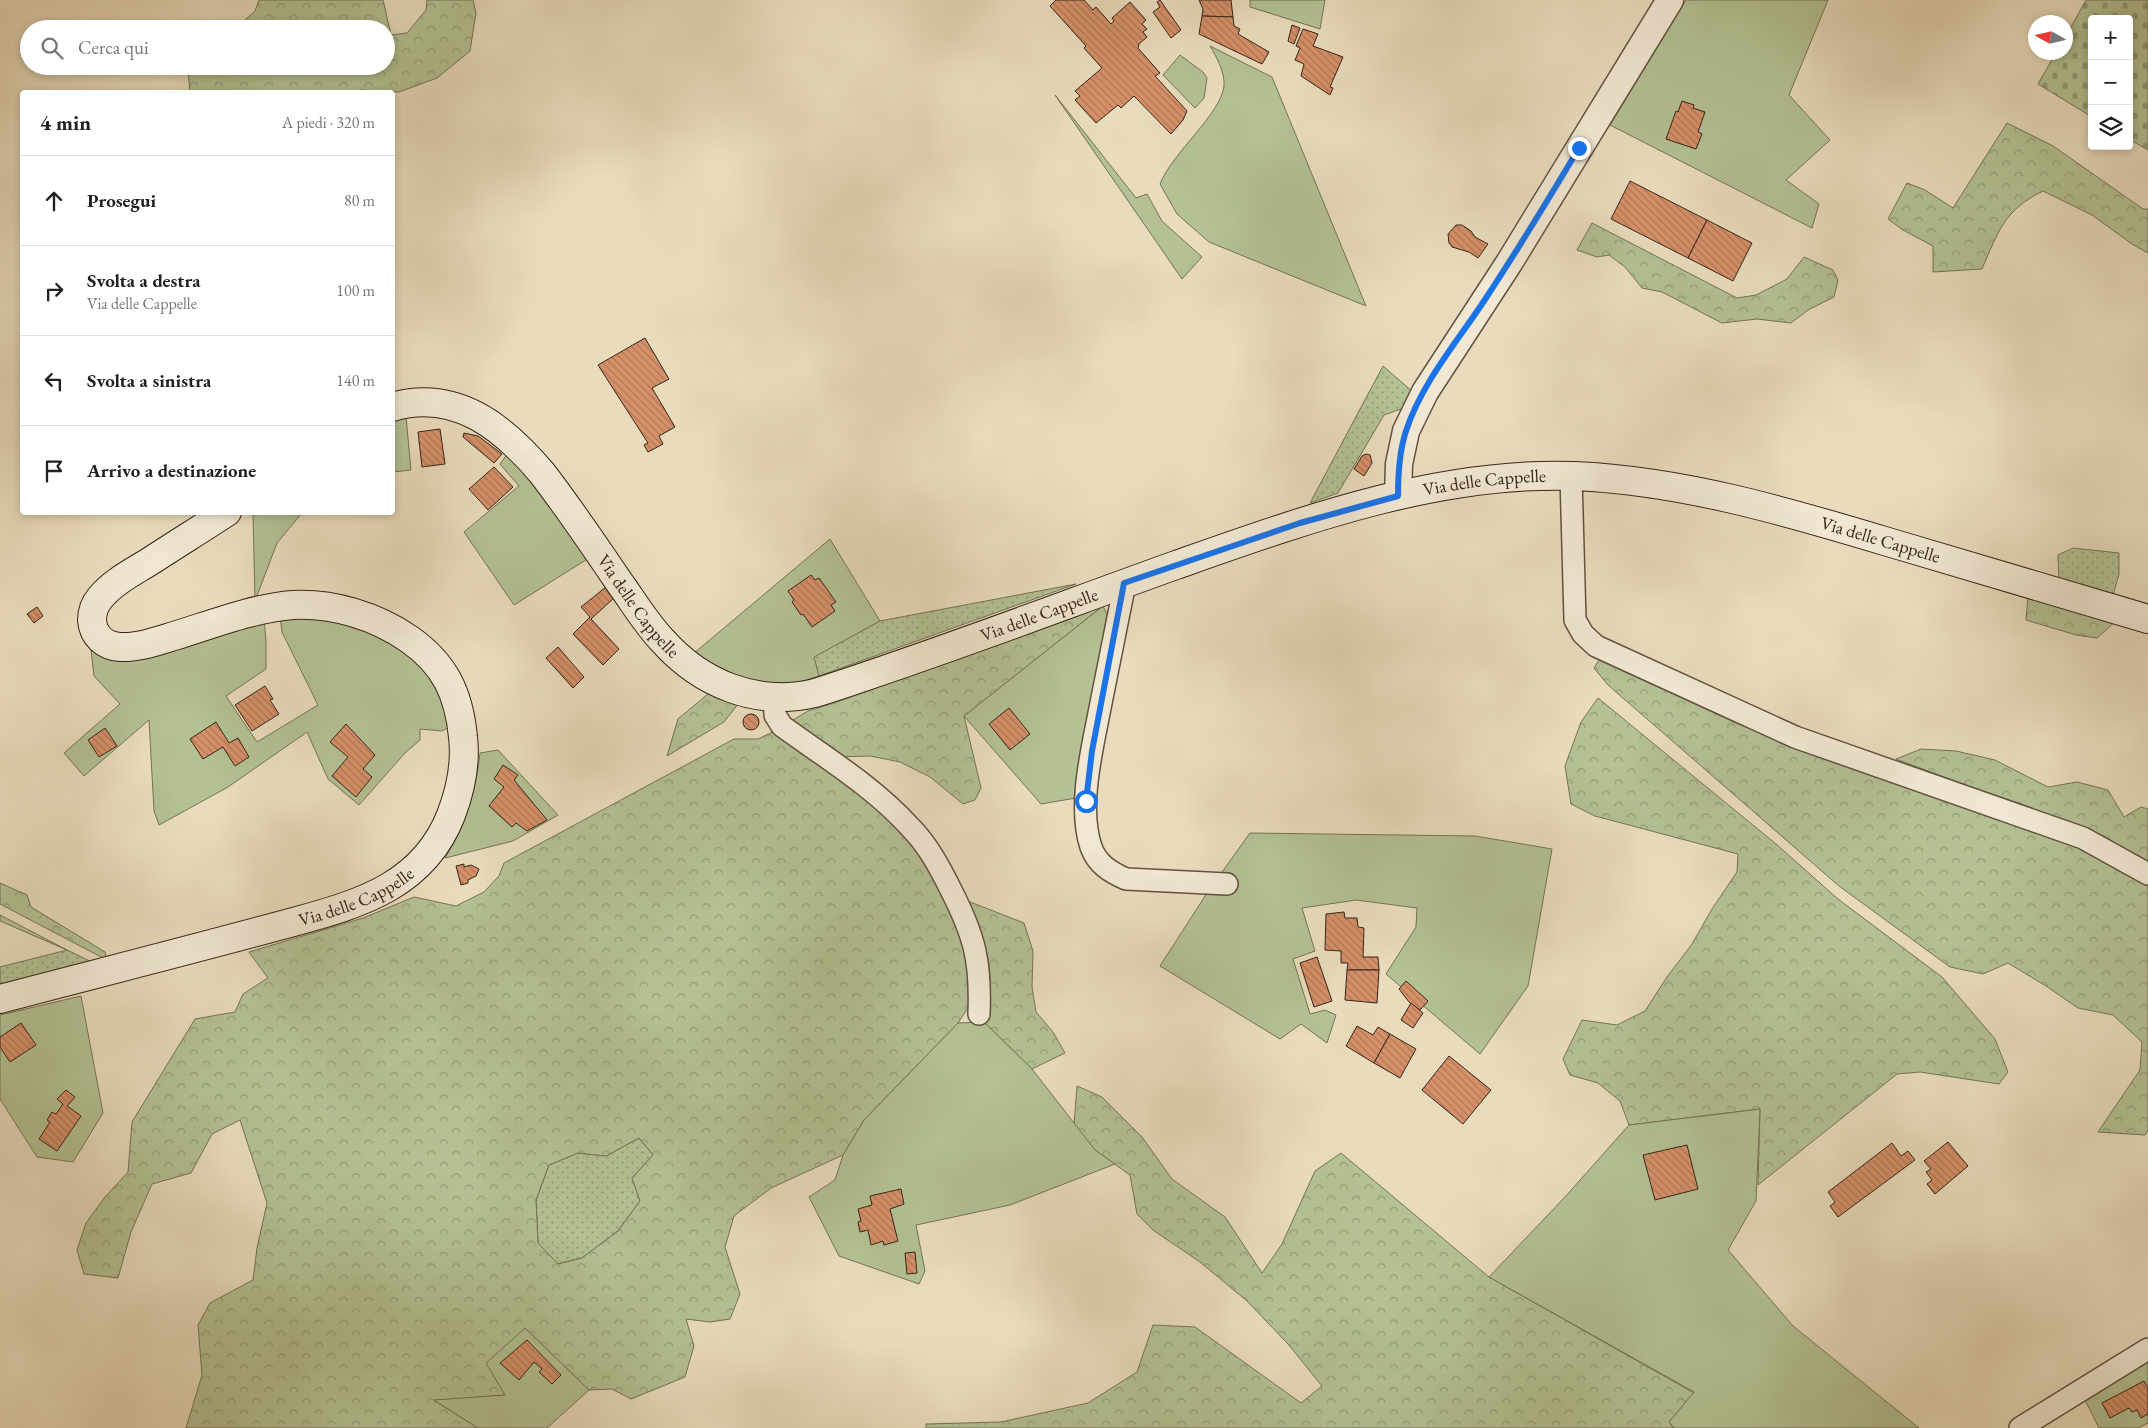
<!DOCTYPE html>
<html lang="it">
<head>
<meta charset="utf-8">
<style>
  body { margin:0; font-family:"EB Garamond",serif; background:#f2f2f2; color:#202124 }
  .controls { position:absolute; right:15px; top:15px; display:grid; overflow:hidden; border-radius:5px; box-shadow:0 2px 8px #0003 }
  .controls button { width:45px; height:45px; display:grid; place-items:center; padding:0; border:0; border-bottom:1px solid #e0e0e0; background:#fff; color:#202124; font:25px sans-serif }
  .compass { position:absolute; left:2028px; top:15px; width:45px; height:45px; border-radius:50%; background:#fff; box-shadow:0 2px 8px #0003; rotate:278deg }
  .stop { position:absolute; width:15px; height:15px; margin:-11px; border:4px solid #1a73e8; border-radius:50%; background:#fff }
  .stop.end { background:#1a73e8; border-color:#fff; box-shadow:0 1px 5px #0008 }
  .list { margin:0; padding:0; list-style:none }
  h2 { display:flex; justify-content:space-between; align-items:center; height:65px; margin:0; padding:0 20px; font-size:21px }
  h2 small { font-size:16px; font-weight:400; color:#757577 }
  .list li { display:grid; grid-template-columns:32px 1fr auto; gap:15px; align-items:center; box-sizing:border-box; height:90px; padding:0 20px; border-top:1px solid #e0e0e0 }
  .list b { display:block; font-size:19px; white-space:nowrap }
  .list p { margin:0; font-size:16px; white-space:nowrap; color:#757577 }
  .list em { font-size:16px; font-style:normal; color:#757577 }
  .icon { flex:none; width:28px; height:28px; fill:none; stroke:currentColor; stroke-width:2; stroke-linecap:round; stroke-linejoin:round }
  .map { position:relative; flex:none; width:2148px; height:1428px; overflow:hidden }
  .search { position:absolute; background:#fff; box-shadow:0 2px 8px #0003; left:20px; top:20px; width:375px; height:55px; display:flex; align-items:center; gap:12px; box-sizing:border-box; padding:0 18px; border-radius:28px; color:#757577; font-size:19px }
  .panel { position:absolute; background:#fff; box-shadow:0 2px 8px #0003; left:20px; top:90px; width:375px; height:425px; border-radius:5px }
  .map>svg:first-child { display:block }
  .grass { fill:url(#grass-dots); stroke:#747256 }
  .forest { fill:url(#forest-crowns); stroke:#747256; fill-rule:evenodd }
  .cemetery { fill:url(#cemetery-stones); stroke:#747256 }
  .green { fill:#b3c193; stroke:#747256 }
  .building { fill:url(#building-back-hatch); stroke:#362319 }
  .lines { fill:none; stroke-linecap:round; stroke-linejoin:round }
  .minor-casing { stroke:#635142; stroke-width:24 }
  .tertiary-casing { stroke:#635142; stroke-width:29 }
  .secondary-casing { stroke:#362319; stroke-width:30 }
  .minor { stroke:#f1e8d3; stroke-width:21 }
  .tertiary { stroke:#f1e8d3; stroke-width:26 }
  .secondary { stroke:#f1e8d3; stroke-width:28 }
  .route { stroke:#1a73e8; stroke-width:6 }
  .labels { text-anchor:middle; stroke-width:4; stroke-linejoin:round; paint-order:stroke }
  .street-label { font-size:18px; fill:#362319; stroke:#f1e8d3 }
</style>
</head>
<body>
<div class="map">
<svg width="2148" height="1428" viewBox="0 0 2148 1428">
  <defs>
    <pattern id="grass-dots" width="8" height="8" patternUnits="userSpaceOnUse" patternTransform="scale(1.25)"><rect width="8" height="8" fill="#b3c193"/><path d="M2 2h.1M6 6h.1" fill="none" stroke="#929c77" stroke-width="1.8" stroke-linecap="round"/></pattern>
    <pattern id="forest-crowns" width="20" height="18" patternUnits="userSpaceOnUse" patternTransform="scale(1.25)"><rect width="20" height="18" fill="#b3c193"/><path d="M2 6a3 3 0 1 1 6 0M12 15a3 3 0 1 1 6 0" fill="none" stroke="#929c77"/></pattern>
    <pattern id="cemetery-stones" width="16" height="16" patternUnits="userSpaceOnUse" patternTransform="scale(1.25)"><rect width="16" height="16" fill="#b3c193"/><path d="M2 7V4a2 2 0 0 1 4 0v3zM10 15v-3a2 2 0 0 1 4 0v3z" fill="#929c77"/></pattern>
    <pattern id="building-back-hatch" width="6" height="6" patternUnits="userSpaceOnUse" patternTransform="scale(1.25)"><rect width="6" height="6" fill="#d69169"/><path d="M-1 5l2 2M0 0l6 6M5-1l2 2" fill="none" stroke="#ae7656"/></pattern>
  </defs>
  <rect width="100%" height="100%" fill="#e9dcbc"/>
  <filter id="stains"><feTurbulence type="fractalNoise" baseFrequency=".004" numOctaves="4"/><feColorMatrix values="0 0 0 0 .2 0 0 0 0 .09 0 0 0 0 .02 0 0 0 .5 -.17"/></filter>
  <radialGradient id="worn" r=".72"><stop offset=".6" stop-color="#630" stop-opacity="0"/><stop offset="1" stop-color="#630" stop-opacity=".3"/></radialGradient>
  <g class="grass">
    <path d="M1383,366L1413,392L1404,408L1384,415L1338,493L1310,503Z"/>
    <path d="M2073,548L2119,553V574L2112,599L2059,582L2058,555Z"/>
    <path d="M1076,584L819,676L813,657L880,621Z"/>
    <path d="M67,950L98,965L0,990V967Z"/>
    <path d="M639,1138L653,1155L632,1178L640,1201L618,1231L582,1258L557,1264L538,1243L536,1200L549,1165L578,1153L606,1156Z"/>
  </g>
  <g class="forest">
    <path d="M259,0H383L391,35L407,33L426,10L427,0H473L476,13L470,51L437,78L399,92L360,90L355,92H190L188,70L193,66H386V29H235L255,11Z"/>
    <path d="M2007,123L2053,146L2143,209H2148V253L2132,244L2092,215L2043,191C2004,210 1998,232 1982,269L1933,272V246L1903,230L1888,219L1907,183L1925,190L1953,208Z"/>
    <path d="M1592,223L1737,298L1756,295L1787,279L1804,257L1833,270L1838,280L1834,297L1808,310L1791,323L1757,319L1722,323L1662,292L1642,288L1625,267L1609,255L1597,257L1577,250Z"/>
    <path d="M2028,597L2115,622L2097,638L2076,635L2026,620Z"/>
    <path d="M1103,606L964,716L981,788L975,800L963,804L930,777L900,762L870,756L835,757L786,724L808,711L840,701Z"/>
    <path d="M1599,660L1738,724L1848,767L2102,855L2148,885V1130L2145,1135L2098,1132L2140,1070L2142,1042L2113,1015L2078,1008L2046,986L2008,963L1983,974L1950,967L1839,886L1608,685L1594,668Z"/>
    <path d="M708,694L738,704L724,722L667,756L678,719Z"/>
    <path d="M1598,698L1776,844L1838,899L1942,977L1995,1039L2008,1072L1999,1084L1920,1072L1897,1074L1758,1185L1760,1109L1629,1125L1620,1101L1598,1083L1570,1075L1563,1059L1582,1020L1617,1025L1645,1011L1667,977L1692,944L1712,909L1737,872L1738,854L1595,816L1571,804L1565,766L1581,722Z"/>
    <path d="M779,729L909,833L967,941L972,987L968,1008L958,1023L864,1120L843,1155L771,1188L734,1216L725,1247L740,1294L730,1319L710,1322L686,1319L694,1346L685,1377L631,1399L612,1389L589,1390L525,1328L505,1395L435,1401L478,1428H186L202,1375L198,1325L210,1303L253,1280L257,1248L267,1203L240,1120L212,1134L191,1173L152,1184L131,1232L118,1278L84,1274L77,1250L86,1223L105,1197L128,1172L132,1122L195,1019L235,1012L243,994L268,978L249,952L363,918L414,897L456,906L484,892L499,876L504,863L734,739H758ZM639,1138L653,1155L632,1178L640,1201L618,1231L582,1258L558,1264L538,1243L536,1200L549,1165L578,1153L606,1156Z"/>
    <path d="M1921,749L1956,751L1995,760L2048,787L2077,782L2108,790L2124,817L2141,807L2148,809V865L2102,836L1896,759Z"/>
    <path d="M0,883L27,895L31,907L105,952L107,960L0,904Z"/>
    <path d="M965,900L1024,923L1033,951L1032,987L1036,1012L1053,1032L1065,1053L1032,1069L984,1022C997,971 988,945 965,900Z"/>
    <path d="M0,915L67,950L0,921Z"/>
    <path d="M1077,1086L1102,1097L1142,1137L1172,1179L1225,1217L1262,1273L1282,1244L1315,1171L1341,1153L1489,1277L1694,1393L1669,1422L1673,1428H926V1424L1001,1422L1088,1403L1137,1372L1153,1325L1195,1327L1301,1403L1322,1386L1288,1344L1247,1301L1200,1262L1153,1230L1137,1214L1130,1175L1095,1150L1074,1125Z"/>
  </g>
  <path class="cemetery" d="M2086,0H2148V150L2129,139V19H2092V117L2038,84L2056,53L2066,52V36Z"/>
  <g class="green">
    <path d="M1250,0H1325L1320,29L1250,7Z"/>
    <path d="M1686,0H1828L1789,95L1830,140L1786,180L1819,204L1812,228L1610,125Z"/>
    <path d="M1210,46L1272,77L1366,306L1209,242L1177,214L1160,184C1172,153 1221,114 1224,86C1225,72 1217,58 1210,46Z"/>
    <path d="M1180,55L1203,72L1207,78L1204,98L1195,108L1163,75Z"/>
    <path d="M1055,95L1136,198L1147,194L1162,221L1202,257L1182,279Z"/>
    <path d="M406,417L411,470L393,472V419Z"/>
    <path d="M508,453L524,466L589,558L514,605L464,532L519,486L500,464Z"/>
    <path d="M253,513H302L277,543L255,601Z"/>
    <path d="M830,539L880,621L814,657L819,676L790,685L769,684L728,675L693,654Z"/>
    <path d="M1103,606L1107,614L1076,798L1041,804L964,716Z"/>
    <path d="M302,614L376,630L431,672L451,726L442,731L420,729V740L405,753L359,805L328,779L307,732L228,787L159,825L154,811L149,720L84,776L64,753L120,704L94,676L91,650L102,656L264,618L266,641V669L226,696L257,742L318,705L282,632L280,616Z"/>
    <path d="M498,750L558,815L513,841L445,858C465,826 476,791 480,753Z"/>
    <path d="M1250,833L1475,836L1552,849L1528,986L1480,1054L1386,974L1416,927L1417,908L1356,900L1302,908L1315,951L1293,959L1310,1014L1325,1010L1336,1015L1327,1043L1301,1024L1280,1039L1160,966L1207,893Z"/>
    <path d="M81,996L103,1113L73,1162L37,1157L0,1099V1015Z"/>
    <path d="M984,1022L1032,1069L1095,1150L1115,1164L1010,1205L916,1225L925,1271L919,1284L839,1256L809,1197L835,1180L843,1155L864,1120L958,1023Z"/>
    <path d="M1760,1109L1756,1201L1728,1250L1793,1326L1919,1428H1674L1669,1422L1694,1392L1489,1277L1565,1197L1629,1125Z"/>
    <path d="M525,1328L589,1390L547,1428H478L434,1400L505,1395L486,1363Z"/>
    <path d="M2148,1359V1423L2138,1428H2099L2084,1398Z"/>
  </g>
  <g class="building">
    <path d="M1056,0H1084L1093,10L1096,7L1111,24L1114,21L1112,18L1130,2L1146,20L1142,24L1147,29L1143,32L1147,37L1139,44L1138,48L1160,73L1155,76L1187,111L1183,120L1171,134L1134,96L1121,108L1118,105L1096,123L1075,100L1080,96L1075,91L1102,68L1084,48L1086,46L1050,6Z"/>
    <path d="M1160,0L1181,30L1171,38L1153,12L1160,7L1157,2Z"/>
    <path d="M1199,0H1231L1233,17L1202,16L1203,9Z"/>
    <path d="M1202,16L1233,17L1234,26L1240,29L1238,34L1269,52L1262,64L1199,34Z"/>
    <path d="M1292,25L1300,28L1294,44L1288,41Z"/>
    <path d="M1303,29L1318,34L1313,46L1343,57L1330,87L1333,88L1330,95L1301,76L1304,64L1295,60L1300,48L1296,46Z"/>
    <path d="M1682,101L1694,105L1693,108L1705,112L1698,132L1702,134L1696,149L1666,139L1676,111L1678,112Z"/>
    <path d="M1630,181L1707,220L1688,258L1611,219Z"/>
    <path d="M1707,220L1752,243L1733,281L1688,258Z"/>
    <path d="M1456,225H1462L1471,231L1475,237L1488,244L1478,258L1469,252L1452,247L1449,243L1448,234Z"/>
    <path d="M645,338L669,379L652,388L675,427L659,436L663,444L648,452L644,445L648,443L598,365Z"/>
    <path d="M440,429L445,464L422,467L418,432Z"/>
    <path d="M464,433L478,436L502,454L494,463L463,437Z"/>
    <path d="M1366,454L1370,455L1372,463L1364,476L1354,469L1362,456Z"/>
    <path d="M494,467L513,487L488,510L469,489Z"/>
    <path d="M811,575L815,580L819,578L836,602L831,605L835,611L812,627L803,614L801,615L792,602L794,600L788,591Z"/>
    <path d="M606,587L614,598L591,619L619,649L603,665L573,634L590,617L581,607Z"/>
    <path d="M37,607L43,616L34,623L27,614Z"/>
    <path d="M558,647L584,677L573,688L546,658Z"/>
    <path d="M265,686L273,699L270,700L279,714L252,731L235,705Z"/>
    <path d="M1009,708L1030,734L1010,750L989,724Z"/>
    <circle cx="751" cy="722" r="8"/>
    <path d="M216,722L229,743L238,738L249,757L235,766L223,747L203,759L190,739Z"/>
    <path d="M346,724L375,755L363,769L372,777L356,797L332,776L348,757L330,742Z"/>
    <path d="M105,728L117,746L99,757L88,740Z"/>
    <path d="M503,765L518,775L514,780L547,820L527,831L516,823L512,827L489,806L504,787L494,779Z"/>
    <path d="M464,864V867L471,865L479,869L476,876L468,880V883L461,885L456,866Z"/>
    <path d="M1344,912L1345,918H1357L1358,927L1364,928L1363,957H1378L1379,970H1347L1348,963H1341V951L1325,950L1326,914Z"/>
    <path d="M1317,957L1332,1001L1314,1007L1300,963Z"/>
    <path d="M1347,970H1379L1377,1003L1345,1000Z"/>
    <path d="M1406,981L1428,1001L1420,1010L1409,1002L1399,989Z"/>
    <path d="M1411,1003L1423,1013L1413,1028L1401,1020Z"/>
    <path d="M21,1023L36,1045L10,1062L0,1047V1037Z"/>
    <path d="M1357,1026L1373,1035L1378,1027L1390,1034L1374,1063L1346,1046Z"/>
    <path d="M1390,1034L1416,1049L1400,1078L1374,1063Z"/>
    <path d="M1449,1056L1491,1090L1463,1124L1422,1090Z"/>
    <path d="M66,1090L75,1097L67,1106L81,1116L57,1151L39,1139L50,1122L47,1120L52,1112L56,1114L63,1104L57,1099Z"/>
    <path d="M1948,1142L1968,1166L1935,1194L1927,1184L1932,1180L1926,1172L1931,1169L1924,1161Z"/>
    <path d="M1892,1143L1901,1156L1908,1151L1915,1160L1838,1217L1830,1206L1835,1202L1828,1192Z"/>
    <path d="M1687,1145L1698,1189L1655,1200L1643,1155Z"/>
    <path d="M901,1189L904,1204L890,1209L898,1241L884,1245L883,1241L871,1245L868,1230L860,1232L858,1222L861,1221L858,1209L872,1205L870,1196Z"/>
    <path d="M915,1252L917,1273L907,1274L905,1253Z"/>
    <path d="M527,1340L561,1375L552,1384L539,1372L542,1369L534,1362L519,1380L500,1363Z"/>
    <path d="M2144,1381L2148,1388V1414L2141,1418L2137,1410L2132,1412L2129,1408L2110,1418L2102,1403Z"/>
  </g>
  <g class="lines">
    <g class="minor-casing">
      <g id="minor">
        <path d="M1571,476L1575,620L1583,634L1596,646L1795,737L2083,838L2148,874"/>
        <path d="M1125,583C1117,623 1109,663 1101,703C1093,746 1077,805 1091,847C1097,864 1110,872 1126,879L1227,884"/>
        <path d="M774,697L775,715L782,726C826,758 874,787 910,827C928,845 940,868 951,890C975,937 981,962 979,1014"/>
        <path d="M2020,1428L2148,1349"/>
      </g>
    </g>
    <g class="tertiary-casing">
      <path id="tertiary" d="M1398,496L1399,464L1406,431L1425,392L1509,263L1670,0"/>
    </g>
    <g class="secondary-casing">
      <g id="secondary">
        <path id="s1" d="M392,407C456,388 504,428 542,473C569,508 594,545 619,582C633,601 645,622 662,640C701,684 757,707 815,693C937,654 1056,608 1176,565C1304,520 1438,471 1575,476C1683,481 1785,511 1888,542C1974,567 2061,593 2148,619"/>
        <path id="s2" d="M0,999C99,973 198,948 297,921C363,903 424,884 451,815C461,789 466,763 463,737C459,694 445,664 409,639C376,616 333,603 293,605C253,608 213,624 174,636C158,641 138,648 120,647C105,646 93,636 92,620C92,612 95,604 100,598C113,582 133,572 149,562C175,545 201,529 227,512"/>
      </g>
    </g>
    <use href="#minor" class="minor"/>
    <use href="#tertiary" class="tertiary"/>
    <use href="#secondary" class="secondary"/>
  </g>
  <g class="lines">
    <path class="route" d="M1086,801L1092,751L1124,583L1300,523L1398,496C1398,474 1399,452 1406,431C1421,384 1457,342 1484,301C1517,251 1548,200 1579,148"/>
  </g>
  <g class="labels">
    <g class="street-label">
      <text dy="6" stroke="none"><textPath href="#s1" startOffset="1254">Via delle Cappelle</textPath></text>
      <text dy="6" stroke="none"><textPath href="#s1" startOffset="1658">Via delle Cappelle</textPath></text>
      <text dy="6" stroke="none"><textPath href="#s1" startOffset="339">Via delle Cappelle</textPath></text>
      <text dy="6" stroke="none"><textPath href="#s1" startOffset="788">Via delle Cappelle</textPath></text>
      <text dy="6" stroke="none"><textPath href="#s2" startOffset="371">Via delle Cappelle</textPath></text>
    </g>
  </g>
  <rect width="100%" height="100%" filter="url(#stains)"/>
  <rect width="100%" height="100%" fill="url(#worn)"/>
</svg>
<div class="controls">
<button>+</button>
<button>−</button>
<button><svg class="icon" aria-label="layers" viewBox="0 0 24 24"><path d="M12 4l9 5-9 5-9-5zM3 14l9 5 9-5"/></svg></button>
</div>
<svg class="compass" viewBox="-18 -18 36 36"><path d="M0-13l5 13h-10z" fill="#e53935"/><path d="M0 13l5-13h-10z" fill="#757577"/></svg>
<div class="stop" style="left:1086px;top:801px"></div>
<div class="stop end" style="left:1579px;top:148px"></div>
<div class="search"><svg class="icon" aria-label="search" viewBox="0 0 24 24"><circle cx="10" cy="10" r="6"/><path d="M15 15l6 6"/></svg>Cerca qui</div>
<section class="panel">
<h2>4 min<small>A piedi · 320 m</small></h2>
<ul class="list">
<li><svg class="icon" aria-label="ahead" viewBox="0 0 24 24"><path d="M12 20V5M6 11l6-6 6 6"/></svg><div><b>Prosegui</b></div><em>80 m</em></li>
<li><svg class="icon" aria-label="right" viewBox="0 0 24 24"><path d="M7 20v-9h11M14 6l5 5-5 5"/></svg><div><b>Svolta a destra</b><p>Via delle Cappelle</p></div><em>100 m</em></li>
<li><svg class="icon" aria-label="left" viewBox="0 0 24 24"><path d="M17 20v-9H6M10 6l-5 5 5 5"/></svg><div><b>Svolta a sinistra</b></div><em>140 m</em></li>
<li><svg class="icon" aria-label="arrive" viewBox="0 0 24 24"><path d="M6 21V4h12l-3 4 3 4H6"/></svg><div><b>Arrivo a destinazione</b></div></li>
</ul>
</section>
</div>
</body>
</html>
